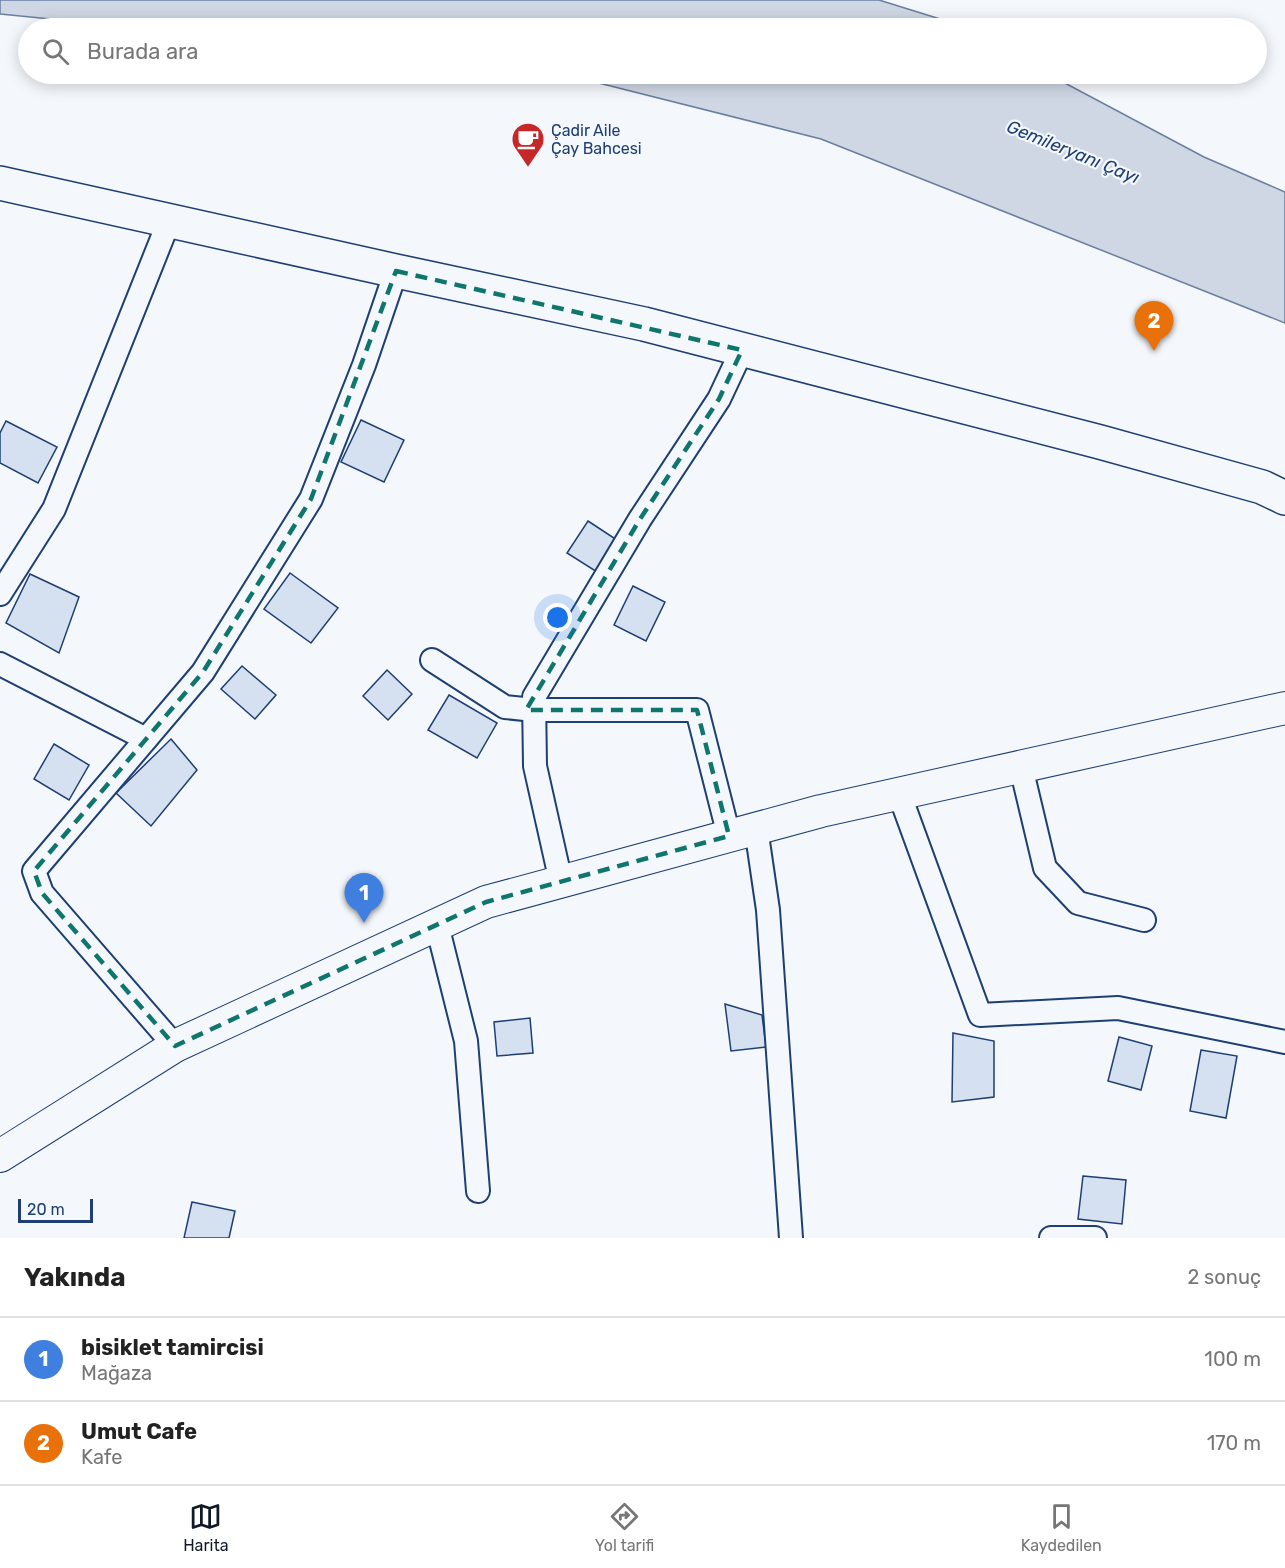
<!DOCTYPE html>
<html lang="tr">
<head>
<meta charset="utf-8">
<style>
  body { margin:0; font-family:Rubik,sans-serif; background:#f2f2f2; color:#222 }
  .scale { position:absolute; left:18px; bottom:15px; width:75px; box-sizing:border-box; padding-left:6px; border:3px solid #1d3f73; border-top:0; font-size:16px; line-height:21px; white-space:nowrap; color:#1d3f73; -webkit-text-stroke:4px #f4f7fb; paint-order:stroke }
  .you { position:absolute; left:558px; top:618px; width:21px; height:21px; margin:-15px; border:4px solid #fff; border-radius:50%; background:#1a73e8; box-shadow:0 0 0 9px #1a73e833 }
  .badge { display:grid; place-items:center; width:39px; height:39px; border-radius:50%; background:#111827; color:#fff; font-size:20px; font-weight:700 }
  .pin { position:absolute; translate:-50% -50px; filter:drop-shadow(0 2px 3px #0008) }
  .pin::after { content:''; position:absolute; top:32px; width:21px; height:18px; background:inherit; clip-path:polygon(0 0,100% 0,50% 100%) }
  .list { margin:0; padding:0; list-style:none }
  h2 { display:flex; justify-content:space-between; align-items:center; height:78px; margin:0; padding:0 24px; font-size:26px }
  h2 small { font-size:20px; font-weight:400; color:#767676 }
  .list li { display:grid; grid-template-columns:39px 1fr auto; gap:18px; align-items:center; box-sizing:border-box; height:84px; padding:0 24px; border-top:2px solid #e0e0e0 }
  .list b { display:block; font-size:22px; white-space:nowrap }
  .list p { margin:0; font-size:20px; white-space:nowrap; color:#767676 }
  .list em { font-size:20px; font-style:normal; color:#767676 }
  .icon { flex:none; width:33px; height:33px; fill:none; stroke:currentColor; stroke-width:2; stroke-linecap:round; stroke-linejoin:round }
  .map { position:relative; flex:none; width:1285px; height:1238px; overflow:hidden }
  .search { position:absolute; background:#fff; box-shadow:0 3px 15px #0003; left:18px; right:18px; top:18px; height:66px; display:flex; align-items:center; gap:15px; box-sizing:border-box; padding:0 21px; border-radius:33px; color:#767676; font-size:22px }
  .sheet { height:246px; background:#fff }
  nav { display:flex; justify-content:space-around; align-items:center; box-sizing:border-box; height:84px; border-top:2px solid #e0e0e0; background:#fff; font-size:16px; color:#767676 }
  nav a { display:grid; justify-items:center; gap:3px }
  nav .on { color:#111827 }
  .map>svg:first-child { display:block }
  .water { fill:#cfd7e4; stroke:#687fa3; stroke-width:1.5 }
  .building { fill:#d5e0f0; stroke:#1d3f73; stroke-width:1.5 }
  .lines { fill:none; stroke-linecap:round; stroke-linejoin:round }
  .street-casing { stroke:#1d3f73; stroke-width:26 }
  .secondary-casing { stroke:#1d3f73; stroke-width:34 }
  .primary-casing { stroke:#1d3f73; stroke-width:36 }
  .street { stroke:#f4f7fb; stroke-width:22 }
  .secondary { stroke:#f4f7fb; stroke-width:32 }
  .primary { stroke:#f4f7fb; stroke-width:33 }
  .marked { fill:none; stroke:#0f766e; stroke-width:4.5; stroke-dasharray:12 8; stroke-linejoin:round }
  .labels { text-anchor:middle; stroke-width:4.5; stroke-linejoin:round; paint-order:stroke }
  .poi-label { font-size:16px; fill:#1d3f73; stroke:#f4f7fb; text-anchor:start }
  .water-label { font-size:18px; font-style:italic; fill:#1d3f73; stroke:#f4f7fb }
</style>
</head>
<body>
<div class="map">
<svg width="1285" height="1238" viewBox="0 0 1285 1238">
  <rect width="100%" height="100%" fill="#f4f7fb"/>
  <g class="water">
    <path d="M0,0H879L953,23L963,28H142L0,14Z"/>
    <path d="M563,74H1048L1204,157L1285,192V323L821,139Z"/>
  </g>
  <g class="building">
    <path d="M361,420L404,440L384,482L341,462Z"/>
    <path d="M6,421L57,447L38,483L0,463V433Z"/>
    <path d="M588,521L617,540L597,572L567,553Z"/>
    <path d="M290,573L338,608L311,643L264,609Z"/>
    <path d="M30,574L79,597L59,653L6,623Z"/>
    <path d="M633,586L665,602L646,641L614,625Z"/>
    <path d="M242,666L276,695L255,719L221,689Z"/>
    <path d="M387,670L412,694L388,720L363,696Z"/>
    <path d="M449,695L497,723L477,758L428,730Z"/>
    <path d="M171,739L197,770L151,826L116,793Z"/>
    <path d="M54,744L89,765L69,800L34,779Z"/>
    <path d="M725,1004L762,1015L766,1047L731,1051Z"/>
    <path d="M530,1018L533,1053L497,1056L494,1022Z"/>
    <path d="M953,1033L994,1041V1097L952,1102Z"/>
    <path d="M1119,1037L1152,1046L1141,1090L1108,1081Z"/>
    <path d="M1201,1050L1237,1056L1226,1118L1190,1111Z"/>
    <path d="M1083,1176L1126,1180L1122,1224L1078,1219Z"/>
    <path d="M192,1202L235,1211L229,1238H184Z"/>
  </g>
  <g class="lines">
    <g class="street-casing">
      <g id="street">
        <path d="M0,594L54,509L169,221"/>
        <path d="M432,660L505,707L534,710H697L729,836"/>
        <path d="M0,664L146,739"/>
        <path d="M1021,767L1045,868L1078,903L1144,920"/>
        <path d="M899,793L980,1015L1118,1008L1285,1042"/>
        <path d="M756,828L768,910L791,1238"/>
        <path d="M561,882L535,766L534,697L640,519L719,399L742,350"/>
        <path d="M437,925L466,1041L478,1191"/>
        <path d="M175,1046L42,893L34,871L203,672L311,499L364,365L396,271"/>
        <path d="M1051,1238H1095"/>
      </g>
    </g>
    <g class="secondary-casing">
      <path id="secondary" d="M0,1156L175,1046L486,902L821,811L1285,708"/>
    </g>
    <g class="primary-casing">
      <path id="primary" d="M0,183L396,271L644,324L1100,442L1262,487L1285,498"/>
    </g>
    <use href="#street" class="street"/>
    <use href="#secondary" class="secondary"/>
    <use href="#primary" class="primary"/>
  </g>
  <path class="marked" d="M396,271L742,350L719,399L640,519L526,710H697L729,836L486,902L175,1046L42,893L34,871L203,672L311,499Z"/>
  <defs>
    <g id="cafe-pin" transform="scale(1.725)"><path d="M0 17L-7.5 6A9.5 9.5 0 1 1 7.5 6Z" fill="#c62828" stroke="#f4f7fb"/><path d="M-5.5-4.5H6V0H3Q3 3.5 0 3.5H-2.5Q-5.5 3.5-5.5 0ZM3-3.2v2h1.7v-2ZM-6 4.5H4V6H-6Z" fill="#fff"/></g>
  </defs>
  <g fill-rule="evenodd">
    <use href="#cafe-pin" x="528" y="139"/>
  </g>
  <g class="labels">
    <g class="poi-label">
      <text x="551" y="136">Çadir Aile<tspan x="551" dy="18">Çay Bahcesi</tspan></text>
    </g>
    <g class="water-label">
      <text transform="translate(1073 152) rotate(22)" y="6">Gemileryanı Çayı</text>
    </g>
  </g>
</svg>
<div class="scale">20 m</div>
<div class="you"></div>
<div class="pin badge" style="left:364px;top:923px;background:#3f7fe0">1</div>
<div class="pin badge" style="left:1154px;top:351px;background:#e8710a">2</div>
<div class="search"><svg class="icon" aria-label="search" viewBox="0 0 24 24"><circle cx="10" cy="10" r="6"/><path d="M15 15l6 6"/></svg>Burada ara</div>
</div>
<section class="sheet">
<h2>Yakında<small>2 sonuç</small></h2>
<ul class="list">
<li><span class="badge" style="background:#3f7fe0">1</span><div><b>bisiklet tamircisi</b><p>Mağaza</p></div><em>100 m</em></li>
<li><span class="badge" style="background:#e8710a">2</span><div><b>Umut Cafe</b><p>Kafe</p></div><em>170 m</em></li>
</ul>
</section>
<nav>
<a class="on"><svg class="icon" aria-label="map" viewBox="0 0 24 24"><path d="M3 6l6-2 6 2 6-2v14l-6 2-6-2-6 2zM9 4v14M15 6v14"/></svg>Harita</a>
<a><svg class="icon" aria-label="directions" viewBox="0 0 24 24"><path d="M12 3l9 9-9 9-9-9zM9 14v-3h6M13 9l2 2-2 2"/></svg>Yol tarifi</a>
<a><svg class="icon" aria-label="saved" viewBox="0 0 24 24"><path d="M7 4h10v16l-5-4-5 4z"/></svg>Kaydedilen</a>
</nav>
</body>
</html>
